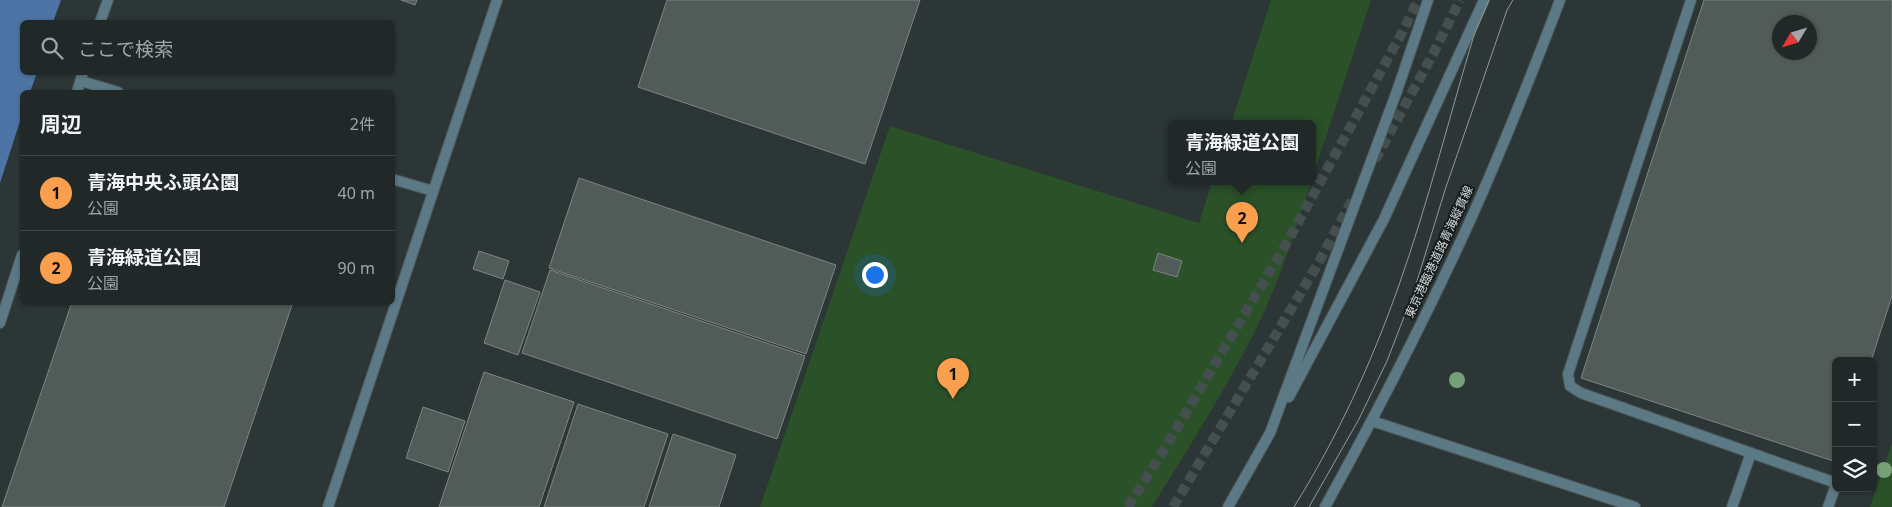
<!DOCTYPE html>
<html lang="ja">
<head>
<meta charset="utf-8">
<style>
  body { margin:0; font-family:"Noto Sans","Noto Sans JP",sans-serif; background:#293030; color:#f1f3f6 }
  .controls { position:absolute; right:15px; bottom:15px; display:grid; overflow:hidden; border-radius:8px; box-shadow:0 1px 4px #0004 }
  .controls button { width:45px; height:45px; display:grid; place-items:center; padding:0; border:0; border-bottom:1px solid #3e4445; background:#212828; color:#f1f3f6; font:25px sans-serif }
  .compass { position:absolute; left:1772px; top:15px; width:45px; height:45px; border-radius:50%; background:#212828; box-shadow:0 1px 4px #0004; rotate:232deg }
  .you { position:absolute; left:874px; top:274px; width:18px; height:18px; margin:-12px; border:4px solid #fff; border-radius:50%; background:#1a73e8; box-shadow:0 0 0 8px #1a73e833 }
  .badge { display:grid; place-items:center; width:32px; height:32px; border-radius:50%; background:#fa9f4e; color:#111; font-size:16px; font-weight:700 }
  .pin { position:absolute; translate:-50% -41px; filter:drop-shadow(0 1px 2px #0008) }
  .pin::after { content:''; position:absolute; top:26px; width:18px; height:15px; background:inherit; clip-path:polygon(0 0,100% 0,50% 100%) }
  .popup { position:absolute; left:1168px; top:120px; width:148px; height:65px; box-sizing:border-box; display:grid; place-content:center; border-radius:8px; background:#212828; filter:drop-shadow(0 1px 4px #0005); font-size:16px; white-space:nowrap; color:#a2a6a8 }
  .popup b { font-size:19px; color:#f1f3f6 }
  .popup::after { content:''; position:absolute; left:50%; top:100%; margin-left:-10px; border:10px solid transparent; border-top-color:#212828 }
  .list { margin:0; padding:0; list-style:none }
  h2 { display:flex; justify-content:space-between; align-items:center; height:65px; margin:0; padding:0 20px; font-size:21px }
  h2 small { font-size:16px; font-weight:400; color:#a2a6a8 }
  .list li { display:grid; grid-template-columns:32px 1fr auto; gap:15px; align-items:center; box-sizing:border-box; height:75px; padding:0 20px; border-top:1px solid #3e4445 }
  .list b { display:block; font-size:19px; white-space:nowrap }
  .list p { margin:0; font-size:16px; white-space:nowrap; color:#a2a6a8 }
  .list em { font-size:16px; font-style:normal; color:#a2a6a8 }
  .icon { flex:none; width:28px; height:28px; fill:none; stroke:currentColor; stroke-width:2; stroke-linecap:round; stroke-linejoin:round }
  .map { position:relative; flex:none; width:1892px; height:507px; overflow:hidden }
  .search { position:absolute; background:#212828; box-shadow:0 1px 4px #0004; left:20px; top:20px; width:375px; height:55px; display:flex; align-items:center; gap:12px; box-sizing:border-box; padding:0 18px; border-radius:8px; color:#a2a6a8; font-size:19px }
  .panel { position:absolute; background:#212828; box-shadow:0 1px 4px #0004; left:20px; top:90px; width:375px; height:215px; border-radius:8px }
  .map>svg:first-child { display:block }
  .green { fill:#2b5129 }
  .water { fill:#4d74a4 }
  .building { fill:#515b57; stroke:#7b8582; fill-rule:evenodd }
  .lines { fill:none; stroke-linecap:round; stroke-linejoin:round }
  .tertiary-tunnel { stroke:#454f4f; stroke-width:10; stroke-dasharray:10 5; stroke-linecap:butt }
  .service-casing { stroke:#4a5454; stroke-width:12 }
  .tertiary-casing { stroke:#4a5454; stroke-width:12 }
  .service { stroke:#5c7986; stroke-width:10 }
  .tertiary { stroke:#5c7986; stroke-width:10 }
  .tram { stroke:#92999a; stroke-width:1 }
  .tree { fill:#76a078 }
  .labels { text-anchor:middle; stroke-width:4; stroke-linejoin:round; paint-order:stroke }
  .street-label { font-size:12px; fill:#d4dadb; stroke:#181d1d }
</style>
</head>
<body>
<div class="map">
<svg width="1892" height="507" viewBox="0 0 1892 507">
  <rect width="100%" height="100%" fill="#2c3636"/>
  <g class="green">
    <path d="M1271,0H1371L1312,179V124H1231Z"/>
    <path d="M890,126L1199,223L1212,182H1311C1294,235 1277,289 1251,339C1221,397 1186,452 1152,507H760Z"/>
    <path d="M1892,443V507H1870Z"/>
  </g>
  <path class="water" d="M0,0H61L53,22H22V72L37,73L30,92H22V115L0,183Z"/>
  <g class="building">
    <path d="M401,0H417L415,5Z"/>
    <path d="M667,0H920L865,164L638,87Z"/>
    <path d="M1704,0H1892V296L1871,361H1836V462L1581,378ZM1780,22H1810V52H1780Z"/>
    <path d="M579,178L836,265L806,354L549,268Z"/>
    <path d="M479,251L509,261L503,279L473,269Z"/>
    <path d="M1158,253L1182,261L1177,277L1153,270Z"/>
    <path d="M550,270L805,356L777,439L522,353Z"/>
    <path d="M505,280L540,292L518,355L484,343Z"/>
    <path d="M72,302H293L224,507H2Z"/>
    <path d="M484,372L574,402L539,507H439Z"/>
    <path d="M578,404L668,434L644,507H544Z"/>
    <path d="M423,407L465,421L448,472L406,458Z"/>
    <path d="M673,434L736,455L719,507H649Z"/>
  </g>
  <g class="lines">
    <g class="tertiary-tunnel">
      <path d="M1375,160L1433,54L1460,0"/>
      <path d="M1128,507L1162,453L1285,246L1403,31L1418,0"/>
      <path d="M1173,507L1315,269L1354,197"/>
    </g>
    <g class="service-casing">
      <g id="service">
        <path d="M1691,0L1568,374L1570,386L1581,393L1836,483"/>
        <path d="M100,22L108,0"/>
        <path d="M81,81L118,92"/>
        <path d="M77,92L83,72"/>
        <path d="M392,179L433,191"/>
        <path d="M0,323L22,255"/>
        <path d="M1732,507L1751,453"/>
        <path d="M1828,507L1836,485"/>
      </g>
    </g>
    <g class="tertiary-casing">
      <g id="tertiary">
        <path d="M1289,397L1384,219L1484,0"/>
        <path d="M1372,421L1635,507"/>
        <path d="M328,507L497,0"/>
        <path d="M1228,507L1270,433L1397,91L1428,0"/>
        <path d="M1325,507C1374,418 1421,327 1464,234C1499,158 1530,79 1560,0"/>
      </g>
    </g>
    <use href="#service" class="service"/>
    <use href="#tertiary" class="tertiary"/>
    <g class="tram">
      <path d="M1294,507C1337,438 1372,362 1399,285C1428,203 1449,118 1474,35L1489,0"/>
      <path d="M1309,507L1359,419L1387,361L1414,291L1445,190L1507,10L1513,0"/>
    </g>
  </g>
  <g class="tree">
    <circle cx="1457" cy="380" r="8"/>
    <circle cx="1884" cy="470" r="8"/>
  </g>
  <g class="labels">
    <g class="street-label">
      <text transform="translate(1439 252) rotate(-65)" y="4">東京港臨港道路青海縦貫線</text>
    </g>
  </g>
</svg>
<div class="controls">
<button>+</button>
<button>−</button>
<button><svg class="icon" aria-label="layers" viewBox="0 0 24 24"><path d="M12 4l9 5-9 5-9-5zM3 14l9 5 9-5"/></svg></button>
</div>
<svg class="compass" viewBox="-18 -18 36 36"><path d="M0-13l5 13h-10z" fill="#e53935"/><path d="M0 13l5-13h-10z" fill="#a2a6a8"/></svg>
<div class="you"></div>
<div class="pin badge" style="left:953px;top:399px">1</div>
<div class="pin badge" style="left:1242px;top:243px">2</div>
<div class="popup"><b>青海緑道公園</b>公園</div>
<div class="search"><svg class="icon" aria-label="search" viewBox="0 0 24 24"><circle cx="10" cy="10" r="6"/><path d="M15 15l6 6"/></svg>ここで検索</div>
<section class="panel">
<h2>周辺<small>2件</small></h2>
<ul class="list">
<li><span class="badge">1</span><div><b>青海中央ふ頭公園</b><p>公園</p></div><em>40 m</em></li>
<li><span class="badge">2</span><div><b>青海緑道公園</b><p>公園</p></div><em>90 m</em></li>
</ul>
</section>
</div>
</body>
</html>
